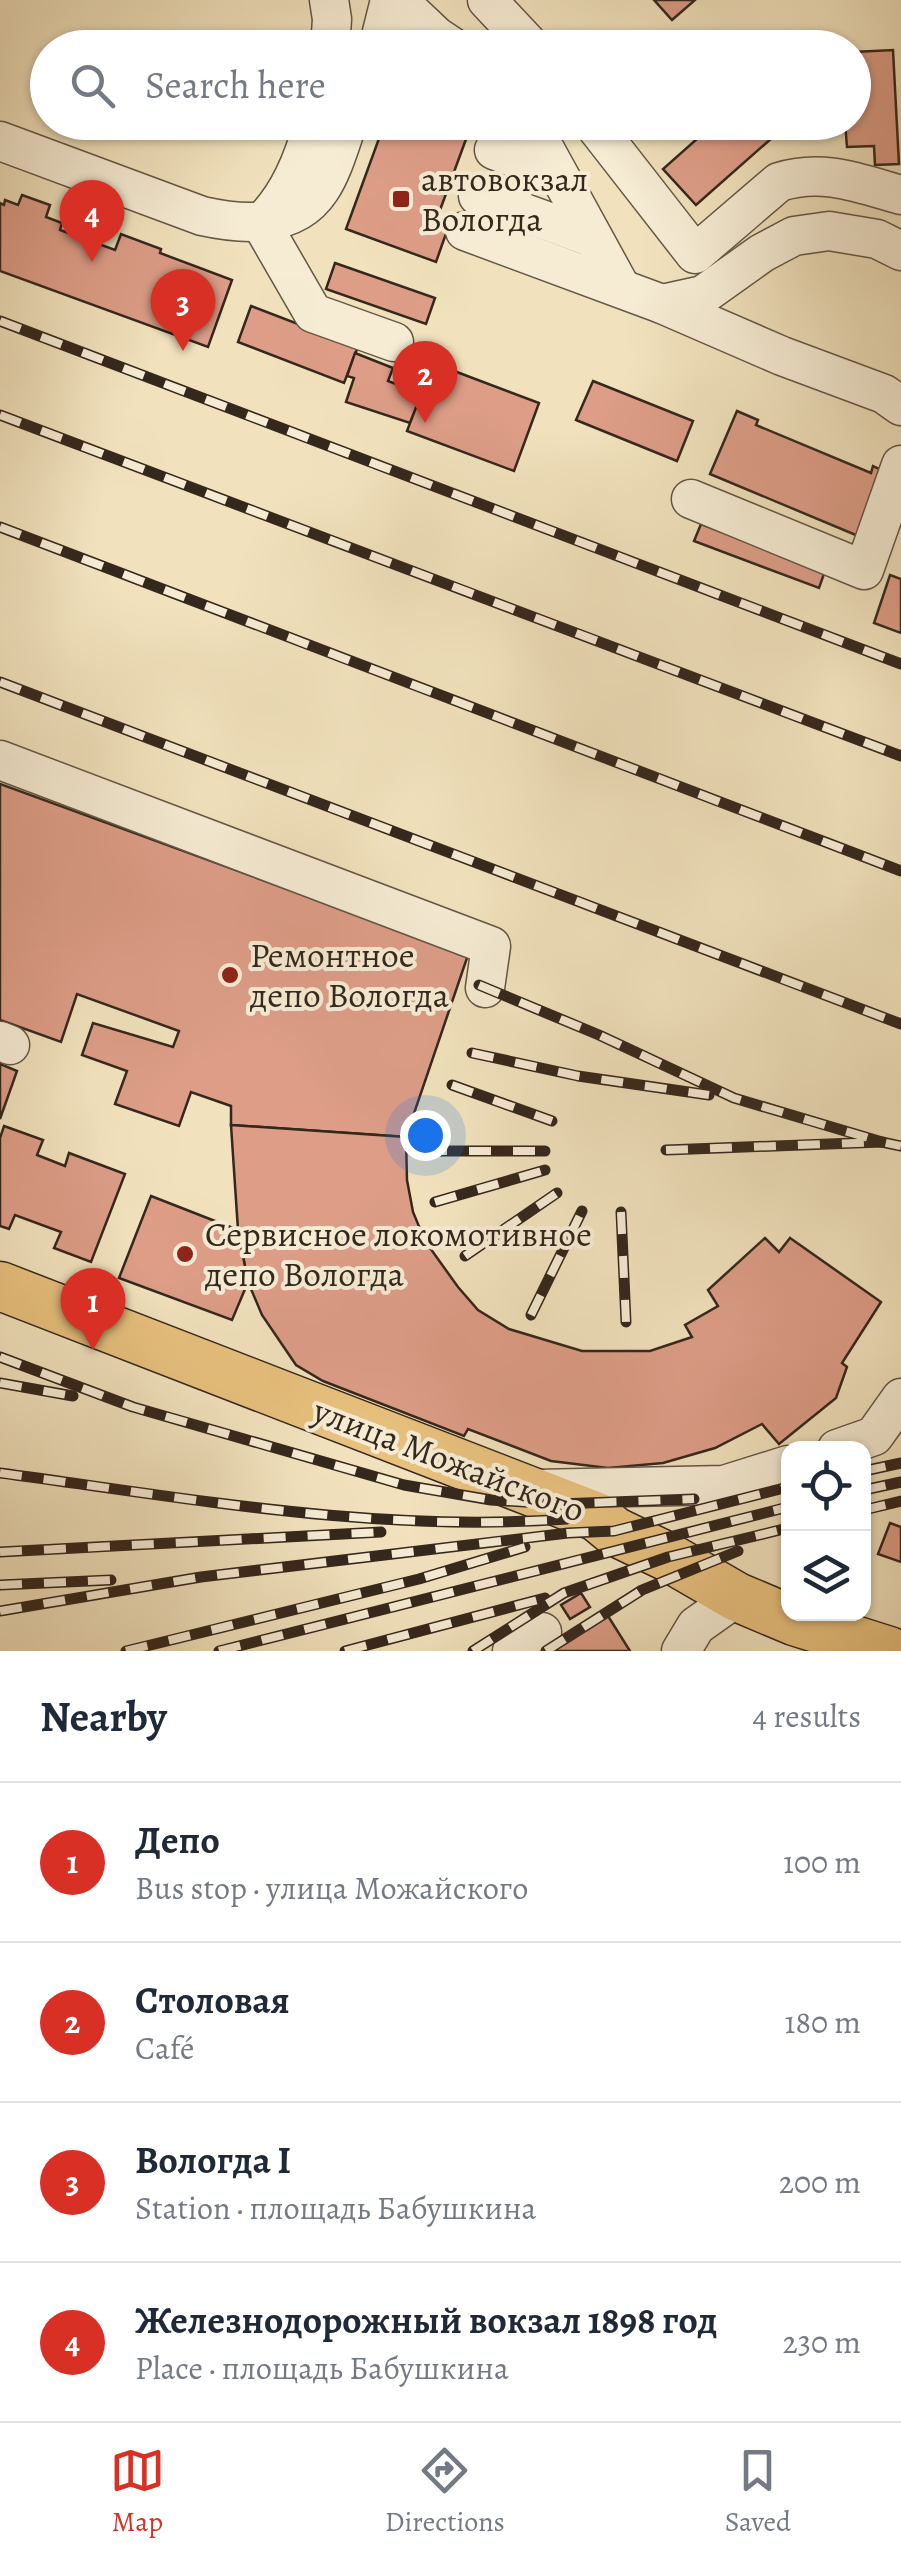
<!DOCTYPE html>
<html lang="en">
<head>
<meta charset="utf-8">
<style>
  body { margin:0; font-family:Alegreya,serif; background:#f2f2f3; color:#1f2937 }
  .controls { position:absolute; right:30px; bottom:30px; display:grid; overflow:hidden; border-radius:20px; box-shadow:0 2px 8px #0004 }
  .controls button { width:90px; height:90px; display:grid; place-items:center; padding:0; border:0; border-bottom:2px solid #e0e1e3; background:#fff; color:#1f2937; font:50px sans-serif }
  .you { position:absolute; left:425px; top:1135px; width:35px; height:35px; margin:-25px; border:8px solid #fff; border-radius:50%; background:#1a73e8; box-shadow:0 0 0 15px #1a73e833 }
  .badge { display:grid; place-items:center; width:65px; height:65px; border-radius:50%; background:#d93025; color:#fff; font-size:32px; font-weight:700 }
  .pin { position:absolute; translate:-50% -82px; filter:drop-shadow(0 2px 5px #0008) }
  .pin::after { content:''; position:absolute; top:52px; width:35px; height:30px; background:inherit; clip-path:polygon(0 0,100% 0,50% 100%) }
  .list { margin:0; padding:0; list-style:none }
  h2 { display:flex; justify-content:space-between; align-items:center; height:130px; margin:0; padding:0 40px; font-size:42px }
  h2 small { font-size:32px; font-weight:400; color:#747a83 }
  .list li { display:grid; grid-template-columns:65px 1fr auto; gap:30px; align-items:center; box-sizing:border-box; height:160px; padding:0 40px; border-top:2px solid #e0e1e3 }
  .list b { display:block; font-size:38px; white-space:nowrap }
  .list p { margin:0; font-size:32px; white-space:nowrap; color:#747a83 }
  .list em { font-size:32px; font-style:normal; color:#747a83 }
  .icon { flex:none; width:55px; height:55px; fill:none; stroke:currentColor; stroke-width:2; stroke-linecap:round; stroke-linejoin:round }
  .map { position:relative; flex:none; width:901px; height:1651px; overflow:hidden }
  .search { position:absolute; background:#fff; box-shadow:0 2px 8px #0004; left:30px; right:30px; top:30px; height:110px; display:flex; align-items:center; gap:25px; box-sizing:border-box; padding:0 35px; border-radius:55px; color:#747a83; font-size:38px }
  .sheet { height:770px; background:#fff }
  nav { display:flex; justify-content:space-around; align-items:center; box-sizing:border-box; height:140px; border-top:2px solid #e0e1e3; background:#fff; font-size:28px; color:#747a83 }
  nav a { display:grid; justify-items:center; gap:5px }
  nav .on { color:#d93025 }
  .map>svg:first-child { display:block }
  .building { fill:#dd9d87; stroke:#34271c; stroke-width:2.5 }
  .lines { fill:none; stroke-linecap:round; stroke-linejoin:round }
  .minor-casing { stroke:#635644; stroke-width:41 }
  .major-casing { stroke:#34271c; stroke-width:51 }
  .minor { stroke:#f6ecd4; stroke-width:38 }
  .major { stroke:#e8c17e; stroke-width:48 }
  .rail-casing { stroke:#34271c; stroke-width:11 }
  .rail { stroke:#f6ecd4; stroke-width:8; stroke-dasharray:22; stroke-linecap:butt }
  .poi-dot { fill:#8f2418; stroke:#f6ecd4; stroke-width:4 }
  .labels { text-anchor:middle; stroke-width:8; stroke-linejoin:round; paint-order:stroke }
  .poi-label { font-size:35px; fill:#34271c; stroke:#f6ecd4; text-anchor:start }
  .street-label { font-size:35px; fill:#34271c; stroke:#f6ecd4 }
</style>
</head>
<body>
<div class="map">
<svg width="901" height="1651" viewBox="0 0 901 1651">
  <rect width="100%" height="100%" fill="#f1e2bd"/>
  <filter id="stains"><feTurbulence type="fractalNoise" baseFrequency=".002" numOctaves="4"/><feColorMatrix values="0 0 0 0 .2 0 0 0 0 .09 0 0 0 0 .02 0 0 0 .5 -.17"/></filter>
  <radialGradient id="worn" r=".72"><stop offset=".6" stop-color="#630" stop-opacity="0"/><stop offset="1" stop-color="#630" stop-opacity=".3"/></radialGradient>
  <g class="building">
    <path d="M654,0H695L672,20Z"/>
    <path d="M893,50L899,164L875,165L874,146L847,147L845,122H854V52Z"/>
    <path d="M385,122H486L481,136L469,131L436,221L449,225L436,262L346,229Z"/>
    <path d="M716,122H790L696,205L663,169Z"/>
    <path d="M22,195L50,205L46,217L62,223L60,230L115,250L121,234L161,249L160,253L232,280L208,347L0,271V203L4,205L5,200L18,205Z"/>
    <path d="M335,263L435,298L426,324L326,289Z"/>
    <path d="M251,306L358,347L344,383L238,342Z"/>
    <path d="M355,353L393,368L388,381L422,394L410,423L346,402L354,378L347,376Z"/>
    <path d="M433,363L539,403L514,471L407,431Z"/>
    <path d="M593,381L693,421L677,461L576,420Z"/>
    <path d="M737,411L758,420L756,425L871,473L873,466L890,474L863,538L710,474Z"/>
    <path d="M701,524L825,571L819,588L694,541Z"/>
    <path d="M890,575L901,579V633L874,623Z"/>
    <path d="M0,784L468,955L406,1137L231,1125V1106L191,1092L179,1126L115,1104L127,1071L82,1055L93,1023L173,1047L179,1031L77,994L61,1042L0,1020Z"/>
    <path d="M0,1064L17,1071L0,1119Z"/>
    <path d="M231,1125L406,1137L407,1180L413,1212L425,1241L458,1287L478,1310L509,1329L582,1351H650L692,1337L685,1325L718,1306L708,1290L765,1238L779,1252L790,1238L881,1302L842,1363L847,1367L836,1398L779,1444L762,1424L715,1448L663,1463L608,1468L551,1461L468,1429L464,1436L323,1381L296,1365L262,1315L248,1282L238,1230Z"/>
    <path d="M4,1126L43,1140L37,1155L65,1166L69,1153L125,1174L91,1262L54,1248L61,1232L15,1215L9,1229L0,1226V1138Z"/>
    <path d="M151,1196L238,1230L248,1282L232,1320L119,1278Z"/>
    <path d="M890,1523L901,1527V1562L878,1554Z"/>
    <path d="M581,1593L590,1607L570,1619L561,1605Z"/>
    <path d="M608,1616L630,1651H552Z"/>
  </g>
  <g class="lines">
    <g class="minor-casing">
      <g id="minor">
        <path d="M329,0L332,19L330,48"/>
        <path d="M398,0L436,36L454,48"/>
        <path d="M487,0L532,48"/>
        <path d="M378,48L390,0"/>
        <path d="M530,122L621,288"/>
        <path d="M592,122L695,254L779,182C822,168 859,183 901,195"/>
        <path d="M0,141L202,216C243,225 294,229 320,190C333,171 340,144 348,122"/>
        <path d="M494,150L557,174"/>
        <path d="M478,196L593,238"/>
        <path d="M261,223L313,313L394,342"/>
        <path d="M261,223C289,196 303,160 314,122"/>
        <path d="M465,231L662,304L703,295L762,253L794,236L829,231L877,239L901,251"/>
        <path d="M662,304L782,356L884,394L901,406"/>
        <path d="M691,499L864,570L901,465"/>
        <path d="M0,760L491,946L485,988"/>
        <path d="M0,1041L10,1045"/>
        <path d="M837,1449L874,1436L901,1398"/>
        <path d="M536,1489L724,1485L788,1465"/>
        <path d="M512,1651L542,1632"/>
        <path d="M681,1651L696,1626L737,1597"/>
      </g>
    </g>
    <g class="major-casing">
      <path id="major" d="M0,1286L597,1517L614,1531L668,1557L737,1597L794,1621L889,1651"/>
    </g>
    <use href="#minor" class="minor"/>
    <use href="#major" class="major"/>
    <g class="rail-casing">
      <g id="rail">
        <path d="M0,321L901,664"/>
        <path d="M0,415L901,756"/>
        <path d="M0,527L901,871"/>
        <path d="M0,682L901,1024"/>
        <path d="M479,985L599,1035L734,1098L882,1142"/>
        <path d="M472,1053L578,1076L709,1095"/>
        <path d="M452,1085L552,1121"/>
        <path d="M666,1150L882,1142L901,1146"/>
        <path d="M425,1151H545"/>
        <path d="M435,1202L545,1170"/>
        <path d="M621,1212L626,1322"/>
        <path d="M465,1256L557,1193"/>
        <path d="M531,1315L582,1211"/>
        <path d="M0,1357L133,1407L404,1485L491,1500L559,1504L694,1499"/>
        <path d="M0,1383L73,1396"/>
        <path d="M864,1471L901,1463"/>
        <path d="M0,1473C188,1498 377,1533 567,1519"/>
        <path d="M864,1490L901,1482"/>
        <path d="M864,1510L901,1501"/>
        <path d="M0,1552L381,1532"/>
        <path d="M0,1585L111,1580"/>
        <path d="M0,1611L201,1577L568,1533L614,1531L788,1487"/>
        <path d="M126,1651L419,1579L525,1547"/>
        <path d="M219,1651L788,1507"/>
        <path d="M345,1651L545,1598"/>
        <path d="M473,1651L564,1593L668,1557L788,1528"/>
        <path d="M546,1651L642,1590L738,1551"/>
      </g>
    </g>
    <use href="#rail" class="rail"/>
  </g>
  <g class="poi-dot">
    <rect x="391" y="189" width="20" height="20" rx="5"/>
    <circle cx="230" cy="975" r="10"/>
    <circle cx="185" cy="1254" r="10"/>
  </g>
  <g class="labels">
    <g class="poi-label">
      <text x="421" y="191">автовокзал<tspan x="421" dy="40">Вологда</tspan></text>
      <text x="250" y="967">Ремонтное<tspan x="250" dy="40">депо Вологда</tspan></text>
      <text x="205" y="1246">Сервисное локомотивное<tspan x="205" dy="40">депо Вологда</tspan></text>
    </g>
    <g class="street-label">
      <text transform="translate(449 1460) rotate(21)" y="12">улица Можайского</text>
    </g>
  </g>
  <rect width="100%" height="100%" filter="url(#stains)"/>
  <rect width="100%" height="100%" fill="url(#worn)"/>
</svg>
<div class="controls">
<button><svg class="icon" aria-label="locate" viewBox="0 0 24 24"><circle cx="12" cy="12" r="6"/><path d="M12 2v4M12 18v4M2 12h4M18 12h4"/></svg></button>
<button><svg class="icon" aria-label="layers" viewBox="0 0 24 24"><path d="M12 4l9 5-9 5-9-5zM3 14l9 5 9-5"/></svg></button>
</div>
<div class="you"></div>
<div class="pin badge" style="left:93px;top:1350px">1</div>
<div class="pin badge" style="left:425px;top:423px">2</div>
<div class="pin badge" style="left:183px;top:351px">3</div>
<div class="pin badge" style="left:92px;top:262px">4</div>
<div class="search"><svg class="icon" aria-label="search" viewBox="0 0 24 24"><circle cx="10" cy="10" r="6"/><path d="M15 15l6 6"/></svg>Search here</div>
</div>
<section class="sheet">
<h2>Nearby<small>4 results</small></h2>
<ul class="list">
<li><span class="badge">1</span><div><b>Депо</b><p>Bus stop · улица Можайского</p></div><em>100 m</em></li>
<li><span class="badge">2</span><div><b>Столовая</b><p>Café</p></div><em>180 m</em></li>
<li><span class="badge">3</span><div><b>Вологда I</b><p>Station · площадь Бабушкина</p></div><em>200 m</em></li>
<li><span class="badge">4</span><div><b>Железнодорожный вокзал 1898 год</b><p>Place · площадь Бабушкина</p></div><em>230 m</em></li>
</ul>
</section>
<nav>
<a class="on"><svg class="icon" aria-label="map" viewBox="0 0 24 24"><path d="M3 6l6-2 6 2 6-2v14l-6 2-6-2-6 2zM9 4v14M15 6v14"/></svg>Map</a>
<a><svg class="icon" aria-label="directions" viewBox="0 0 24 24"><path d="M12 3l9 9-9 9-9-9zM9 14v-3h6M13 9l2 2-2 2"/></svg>Directions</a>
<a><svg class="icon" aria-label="saved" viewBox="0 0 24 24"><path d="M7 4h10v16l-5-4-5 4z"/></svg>Saved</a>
</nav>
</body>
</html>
